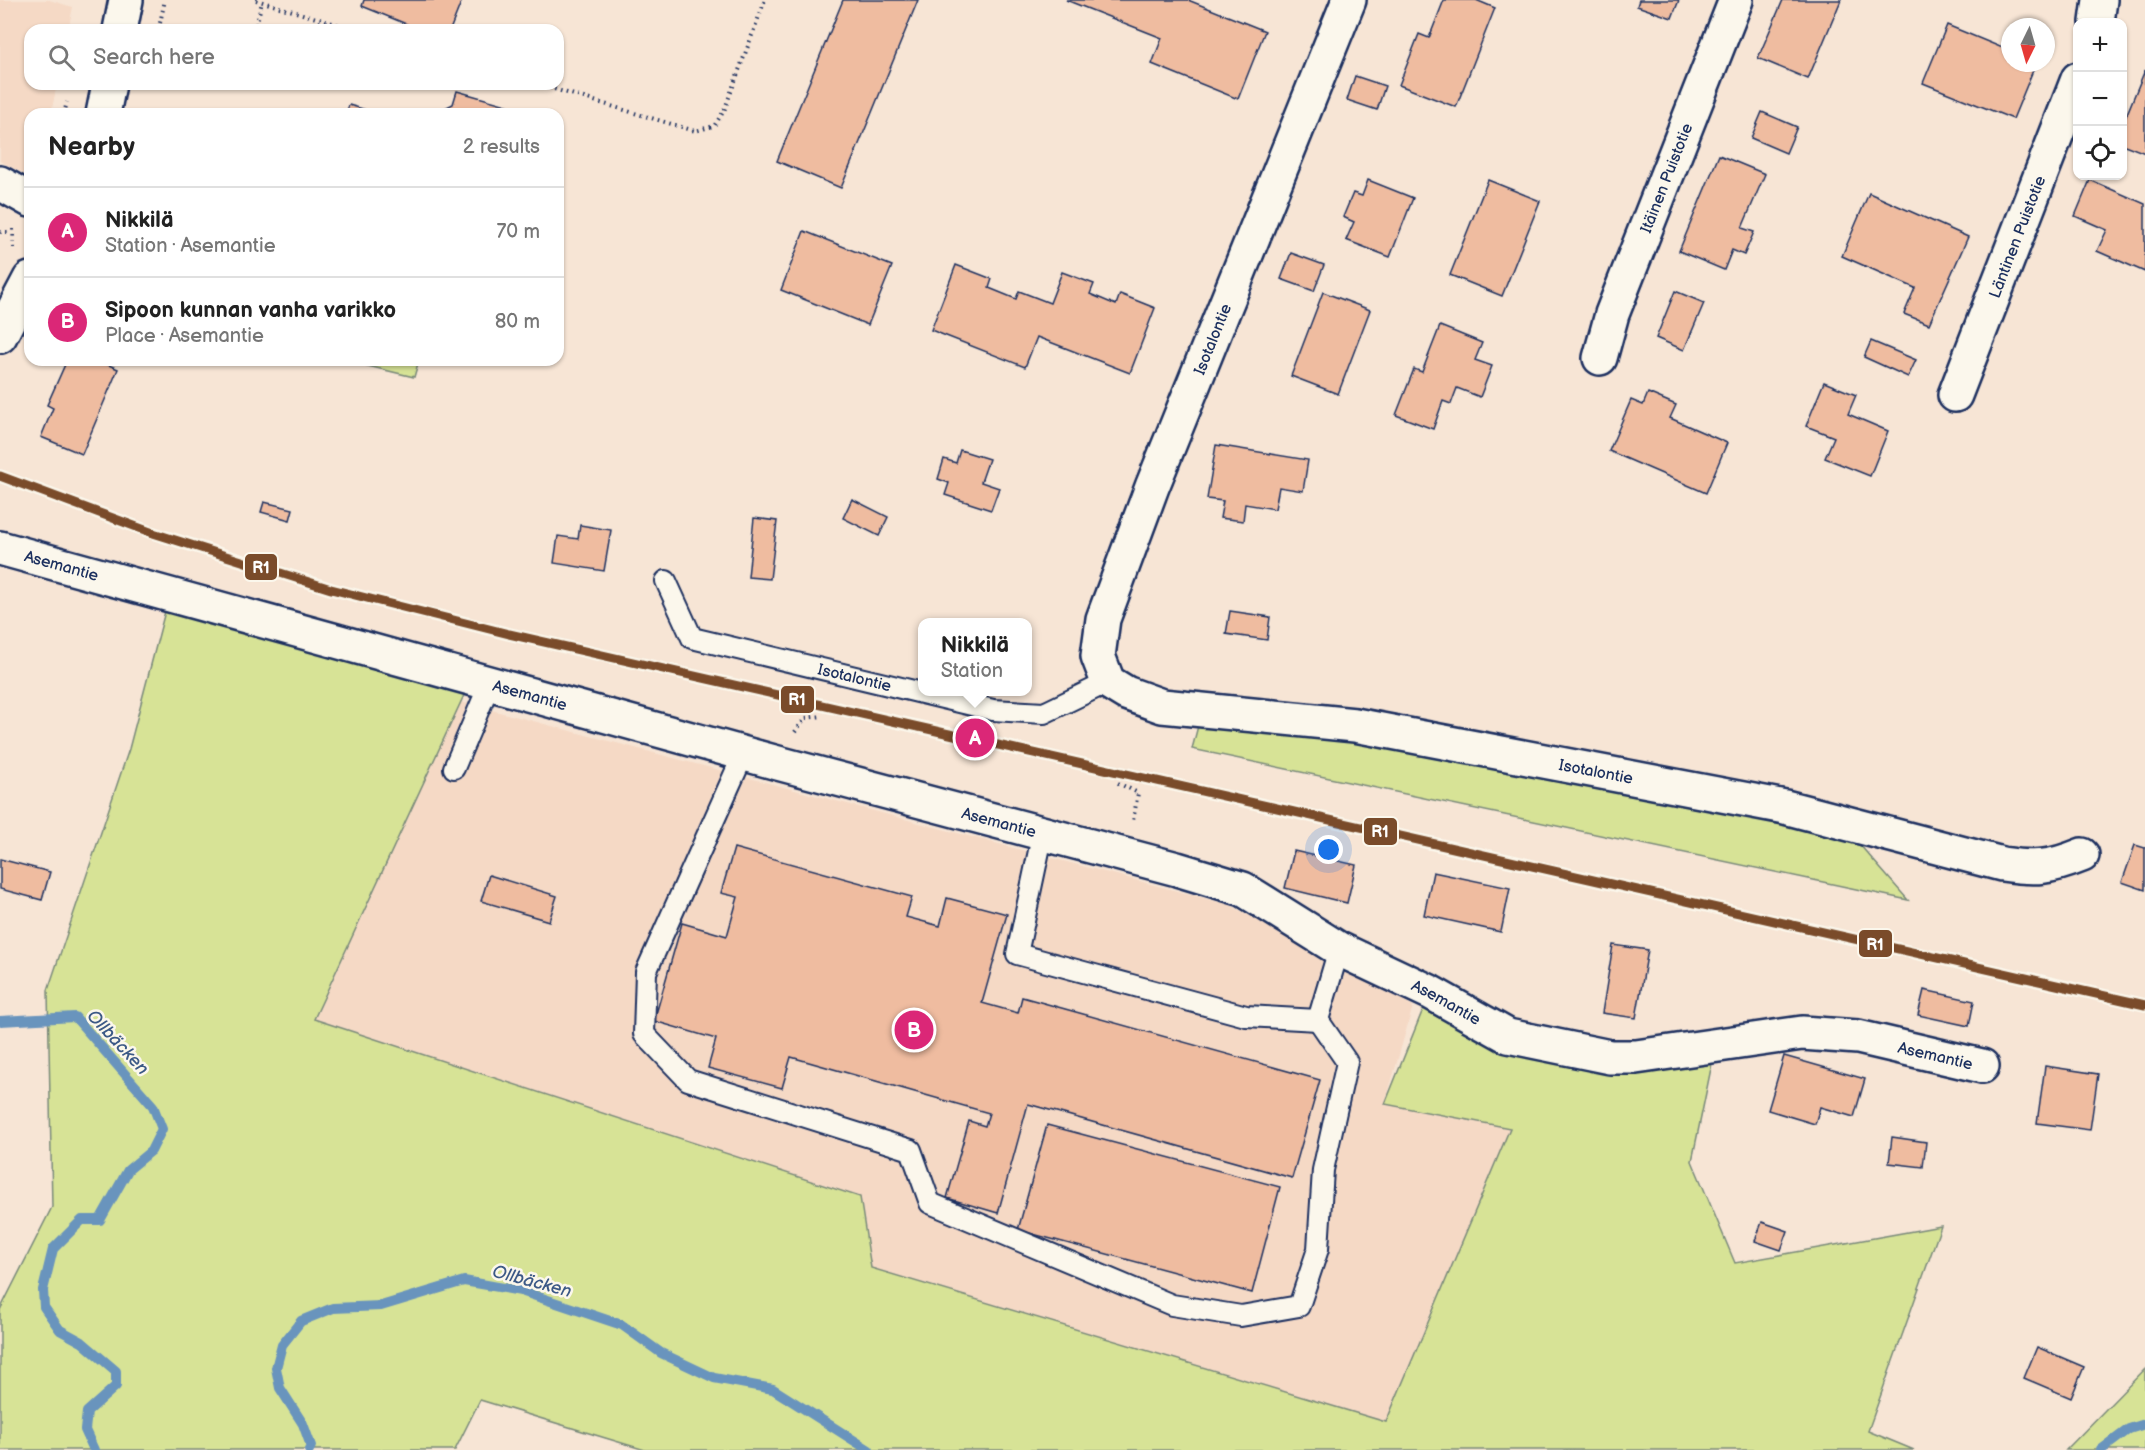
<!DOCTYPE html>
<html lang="en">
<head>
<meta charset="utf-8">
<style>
  body { margin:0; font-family:"Balsamiq Sans",sans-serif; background:#f6f6f6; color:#222 }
  .controls { position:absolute; right:18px; top:18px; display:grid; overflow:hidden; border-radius:12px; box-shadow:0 2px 4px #0004 }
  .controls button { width:54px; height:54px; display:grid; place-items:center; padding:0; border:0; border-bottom:2px solid #e0e0e0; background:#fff; color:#222; font:30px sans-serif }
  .compass { position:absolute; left:2001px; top:18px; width:54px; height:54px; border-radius:50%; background:#fff; box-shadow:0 2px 4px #0004; rotate:185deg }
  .you { position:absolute; left:1329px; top:850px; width:21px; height:21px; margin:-15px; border:4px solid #fff; border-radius:50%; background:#1a73e8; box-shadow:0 0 0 9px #1a73e833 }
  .badge { display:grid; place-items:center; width:39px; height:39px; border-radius:50%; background:#db2777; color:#fff; font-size:20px; font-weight:700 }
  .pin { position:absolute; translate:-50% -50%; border:3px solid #fff; box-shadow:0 2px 6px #0006 }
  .popup { position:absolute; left:918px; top:618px; width:114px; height:78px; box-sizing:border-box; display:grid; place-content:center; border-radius:12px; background:#fff; filter:drop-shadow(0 2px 4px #0005); font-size:20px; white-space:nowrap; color:#767676 }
  .popup b { font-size:22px; color:#222 }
  .popup::after { content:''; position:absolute; left:50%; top:100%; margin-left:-12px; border:12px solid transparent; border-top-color:#fff }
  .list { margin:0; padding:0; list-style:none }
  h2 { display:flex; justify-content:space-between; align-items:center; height:78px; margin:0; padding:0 24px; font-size:26px }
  h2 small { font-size:20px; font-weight:400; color:#767676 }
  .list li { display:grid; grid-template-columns:39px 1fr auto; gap:18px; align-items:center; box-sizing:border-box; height:90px; padding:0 24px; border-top:2px solid #e0e0e0 }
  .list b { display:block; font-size:22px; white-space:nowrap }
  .list p { margin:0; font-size:20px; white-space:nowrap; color:#767676 }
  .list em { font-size:20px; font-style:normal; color:#767676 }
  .icon { flex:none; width:33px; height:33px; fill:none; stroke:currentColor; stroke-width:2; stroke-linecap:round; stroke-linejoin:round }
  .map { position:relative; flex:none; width:2145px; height:1450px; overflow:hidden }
  .search { position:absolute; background:#fff; box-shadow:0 2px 4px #0004; left:24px; top:24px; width:540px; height:66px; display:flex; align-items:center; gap:15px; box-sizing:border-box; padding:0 21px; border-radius:18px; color:#767676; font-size:22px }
  .panel { position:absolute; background:#fff; box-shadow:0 2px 4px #0004; left:24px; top:108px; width:540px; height:258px; border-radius:18px }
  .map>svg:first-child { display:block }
  .built { fill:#f5d9c5 }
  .green { fill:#d7e396; stroke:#79897a; stroke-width:1.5 }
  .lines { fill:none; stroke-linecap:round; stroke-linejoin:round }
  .stream { stroke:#6994bd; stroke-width:10 }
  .building { fill:#efbca0; stroke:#1b2f5e; stroke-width:1.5 }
  .lane-casing { stroke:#1b2f5e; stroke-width:24 }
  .street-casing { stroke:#1b2f5e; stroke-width:38 }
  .path { stroke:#1b2f5e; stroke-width:4; stroke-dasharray:1.5 4.5; stroke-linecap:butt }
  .lane { stroke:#fbf7ec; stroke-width:20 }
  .street { stroke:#fbf7ec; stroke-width:33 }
  .rail-1-casing { stroke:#fbf7ec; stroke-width:14 }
  .rail-1 { stroke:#7a4b2a; stroke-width:9 }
  .labels { text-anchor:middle; stroke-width:5; stroke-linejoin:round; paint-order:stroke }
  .street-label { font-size:16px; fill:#1b2f5e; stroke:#fbf7ec }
  .water-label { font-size:18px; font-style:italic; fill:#3c5986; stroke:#fbf7ec }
  .line-badge { stroke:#fbf7ec; stroke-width:2 }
  .badge-label { font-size:16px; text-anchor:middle; font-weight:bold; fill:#fff }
</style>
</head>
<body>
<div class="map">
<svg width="2145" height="1450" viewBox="0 0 2145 1450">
  <rect width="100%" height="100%" fill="#f7e5d5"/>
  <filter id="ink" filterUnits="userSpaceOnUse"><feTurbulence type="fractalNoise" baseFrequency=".0167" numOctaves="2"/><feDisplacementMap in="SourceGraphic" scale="12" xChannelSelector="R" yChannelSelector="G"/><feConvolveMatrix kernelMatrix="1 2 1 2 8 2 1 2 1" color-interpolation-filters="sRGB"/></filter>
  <g filter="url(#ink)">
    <g class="built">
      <path d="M0,0H49L73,7L68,30H30V84H57L51,114H30V168L24,174L0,161Z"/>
      <path d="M461,702L1230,905L1413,1006L1385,1104L1510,1128L1386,1422L871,1268L313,1019Z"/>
    </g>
    <g class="green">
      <path d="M343,360H419L414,377Z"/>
      <path d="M169,596L472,678L314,1019L860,1197L871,1268L1386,1422L1510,1128L1385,1104L1430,992L1555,1048L1716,1044L1692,1161L1735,1263L1941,1226L1868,1431L1914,1450H645L480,1400L455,1450H0V1310L52,1207L48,990L129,749Z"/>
      <path d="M1199,722L1359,737L1763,819L1859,844L1908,900L1192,749Z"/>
      <path d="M2145,1369V1450H2066Z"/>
    </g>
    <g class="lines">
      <g class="stream">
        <path d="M0,1021L75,1017L153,1106L162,1129L151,1151L128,1170L100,1220H82L53,1249L43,1290L44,1307L60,1330L82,1342L116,1371V1386L87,1412L85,1430L94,1450"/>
        <path d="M309,1450L311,1446L303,1424L280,1388L276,1368L282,1345L301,1321L333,1308L381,1306L464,1281L521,1291L622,1325L661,1353L714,1378L773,1389L869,1450"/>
        <path d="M2101,1450L2129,1429L2145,1424"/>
      </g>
    </g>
    <g class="building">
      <path d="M364,0H462L450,30H421L362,6Z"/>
      <path d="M843,0H918L841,188L777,161Z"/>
      <path d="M1066,0H1188L1265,31L1238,99L1152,64L1162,38Z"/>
      <path d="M1444,0H1476L1495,8L1456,107L1399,85L1419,34L1429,38Z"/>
      <path d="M1639,0H1679L1672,18L1637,6Z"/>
      <path d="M1783,0H1841L1808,79L1758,58Z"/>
      <path d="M1947,25L2010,51V63H2036L2013,119L1923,83Z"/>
      <path d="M2145,70V153L2122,144V126Z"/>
      <path d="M1355,76L1385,86L1377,110L1347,100Z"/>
      <path d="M457,91L524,110L523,114H433L453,104Z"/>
      <path d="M349,105L380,114H346Z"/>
      <path d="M1762,112L1797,127L1786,153L1751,138Z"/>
      <path d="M1719,155L1765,174L1742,228L1754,232L1744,255L1732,250L1724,270L1679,251Z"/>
      <path d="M1368,180L1413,198L1390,257L1346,240L1354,222L1343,217L1353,193L1362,196Z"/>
      <path d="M1488,180L1540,201L1502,296L1450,275Z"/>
      <path d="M2090,180L2145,204V272L2097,251L2107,230L2075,216Z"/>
      <path d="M1869,193L1968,237L1929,324L1904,314L1915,288L1842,256Z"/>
      <path d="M804,231L892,266L868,325L781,290Z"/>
      <path d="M1291,253L1324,265L1314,291L1281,279Z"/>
      <path d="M956,265L992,279L989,288L1016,299L1019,291L1050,303L1062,272L1094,284L1090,294L1116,305L1120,294L1155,308L1130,373L1037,337L1025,367L931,330Z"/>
      <path d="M1675,291L1704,303L1684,350L1656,338Z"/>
      <path d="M1323,292L1370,310L1338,394L1291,376Z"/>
      <path d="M1440,326L1482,343L1475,360L1492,366L1480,397L1457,388L1451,404L1443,401L1433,429L1396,415L1414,369L1422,372Z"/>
      <path d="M1871,341L1916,360L1908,377L1864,357Z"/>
      <path d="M67,360H97L118,369L82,454L41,437L53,408L47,405Z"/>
      <path d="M1824,382L1856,395L1848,414L1888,431L1870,476L1825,458L1834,437L1806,426Z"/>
      <path d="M1648,393L1676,405L1670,418L1727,443L1706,493L1609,451L1631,400L1643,405Z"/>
      <path d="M1216,445L1308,460L1303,491L1279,487L1275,509L1245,504L1243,521L1220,518L1223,501L1207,499Z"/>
      <path d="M960,450L989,459L981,482L999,488L991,510L945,495L949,483L938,479L944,459L956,463Z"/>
      <path d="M852,499L888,517L879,536L843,518Z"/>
      <path d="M264,502L293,509L290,520L261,512Z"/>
      <path d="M754,518L777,521L770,579L748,577Z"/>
      <path d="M580,525L611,530L604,571L554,563L558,536L578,539Z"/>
      <path d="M1230,611L1270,617L1267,640L1226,634Z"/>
      <path d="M2135,845L2145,848V890L2122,882Z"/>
      <path d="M734,848L912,897L906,917L940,926L947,898L1007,914L982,1003L1018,1013L1022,997L1320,1080L1292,1178L1028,1104L998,1213L947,1198L969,1121L985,1126L989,1113L791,1057L782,1088L708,1068L716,1039L654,1021L682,923L727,936L738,897L721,893Z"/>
      <path d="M1294,851L1356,865L1347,903L1285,888Z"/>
      <path d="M0,859L50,872L42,900L0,889Z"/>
      <path d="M1433,872L1510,888L1501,932L1424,915Z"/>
      <path d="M489,875L557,896L549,921L481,901Z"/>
      <path d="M1613,945L1648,950L1636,1018L1602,1013Z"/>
      <path d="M1924,990L1974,1001L1969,1026L1918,1015Z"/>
      <path d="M1784,1056L1865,1079L1854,1117L1820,1107L1815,1124L1768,1110Z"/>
      <path d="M2045,1066L2098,1074L2090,1130L2037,1123Z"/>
      <path d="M1047,1125L1280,1187L1252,1293L1018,1230Z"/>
      <path d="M1892,1137L1926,1142L1923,1167L1889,1163Z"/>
      <path d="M1762,1222L1788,1231L1781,1250L1755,1241Z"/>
      <path d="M2037,1347L2084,1367L2071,1398L2024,1378Z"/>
    </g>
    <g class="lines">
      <g class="lane-casing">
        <g id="lane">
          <path id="s1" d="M666,581L692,638L993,710L1044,713L1108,682"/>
          <path d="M744,753L646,972L644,1034L688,1080L911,1150L930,1203L1172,1305L1241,1316L1299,1306L1318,1249L1323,1170L1347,1062L1318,1020"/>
          <path d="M454,768L490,683"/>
          <path d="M1043,832L1017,954L1246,1016L1318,1020L1339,949"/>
        </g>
      </g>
      <g class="street-casing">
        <g id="street">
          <path id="s2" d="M1349,0L1152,487L1103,619L1098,656L1108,682L1126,693L1162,706L1355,725L1785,807L2002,864C2036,869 2050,868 2082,855"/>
          <path d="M2097,22L2100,0"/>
          <path d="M120,30L126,0"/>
          <path d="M103,114L109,84"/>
          <path d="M0,183L30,200"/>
          <path d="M0,336L30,279"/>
          <path id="s3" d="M1600,358L1612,314L1736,0"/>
          <path id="s4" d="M1955,395L2078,79"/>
          <path id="s5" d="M0,548L774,762L1177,869L1243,889L1339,949L1430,992L1508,1036L1610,1057H1636L1802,1033L1858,1037L1982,1066"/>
        </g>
      </g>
      <g class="path">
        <path d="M256,0L356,30"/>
        <path d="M160,23L165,0"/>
        <path d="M255,30L262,2"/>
        <path d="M537,84L695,131L714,126L724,111L765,0"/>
        <path d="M64,114L67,102"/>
        <path d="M13,229L14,248"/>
        <path d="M0,232H12"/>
        <path d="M795,732L805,718L823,716"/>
        <path d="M1118,783L1138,793L1133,821"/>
      </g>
      <use href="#lane" class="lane"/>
      <use href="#street" class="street"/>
      <g class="rail-1-casing">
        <path id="rail-1" d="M0,476L153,533L331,589L509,634L2145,1005"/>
      </g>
      <use href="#rail-1" class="rail-1"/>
    </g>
  </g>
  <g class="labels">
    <g class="street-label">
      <text dy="6" stroke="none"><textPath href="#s3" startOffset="192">Itäinen Puistotie</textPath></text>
      <text dy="6" stroke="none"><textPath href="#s4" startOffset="170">Läntinen Puistotie</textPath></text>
      <text transform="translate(1212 339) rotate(-68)" y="6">Isotalontie</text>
      <text dy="6" stroke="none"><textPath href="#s5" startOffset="64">Asemantie</textPath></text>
      <text dy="6" stroke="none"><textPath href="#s1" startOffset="230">Isotalontie</textPath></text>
      <text dy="6" stroke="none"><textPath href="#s5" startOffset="550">Asemantie</textPath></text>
      <text dy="6" stroke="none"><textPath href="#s2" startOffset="1230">Isotalontie</textPath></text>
      <text dy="6" stroke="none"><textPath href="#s5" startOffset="1036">Asemantie</textPath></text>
      <text dy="6" stroke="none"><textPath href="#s5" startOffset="1522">Asemantie</textPath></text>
      <text dy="6" stroke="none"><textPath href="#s5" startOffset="2026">Asemantie</textPath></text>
    </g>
    <g class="water-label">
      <text transform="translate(118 1042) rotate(47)" y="6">Ollbäcken</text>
      <text transform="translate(532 1281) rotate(15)" y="6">Ollbäcken</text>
    </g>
  </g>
  <g class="line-badge">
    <rect x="244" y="553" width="34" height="28" rx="6" fill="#7a4b2a"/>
    <rect x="780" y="685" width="35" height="29" rx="6" fill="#7a4b2a"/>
    <rect x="1363" y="817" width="35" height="29" rx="6" fill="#7a4b2a"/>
    <rect x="1858" y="929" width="35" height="29" rx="6" fill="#7a4b2a"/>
  </g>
  <g class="badge-label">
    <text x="261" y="573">R1</text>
    <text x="797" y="705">R1</text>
    <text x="1380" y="837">R1</text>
    <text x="1875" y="950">R1</text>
  </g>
</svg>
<div class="controls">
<button>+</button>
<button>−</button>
<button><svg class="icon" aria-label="locate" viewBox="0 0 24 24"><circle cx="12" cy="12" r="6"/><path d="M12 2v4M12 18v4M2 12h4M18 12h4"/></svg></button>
</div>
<svg class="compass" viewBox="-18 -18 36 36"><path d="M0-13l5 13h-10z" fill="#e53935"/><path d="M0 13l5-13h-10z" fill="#767676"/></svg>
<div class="you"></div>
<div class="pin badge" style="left:975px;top:738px">A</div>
<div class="popup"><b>Nikkilä</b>Station</div>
<div class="pin badge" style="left:914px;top:1030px">B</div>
<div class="search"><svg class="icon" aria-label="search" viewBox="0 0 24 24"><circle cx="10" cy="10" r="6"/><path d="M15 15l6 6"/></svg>Search here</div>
<section class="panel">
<h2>Nearby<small>2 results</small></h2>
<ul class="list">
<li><span class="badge">A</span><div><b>Nikkilä</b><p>Station · Asemantie</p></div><em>70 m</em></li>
<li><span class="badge">B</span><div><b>Sipoon kunnan vanha varikko</b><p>Place · Asemantie</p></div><em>80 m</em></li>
</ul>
</section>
</div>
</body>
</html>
